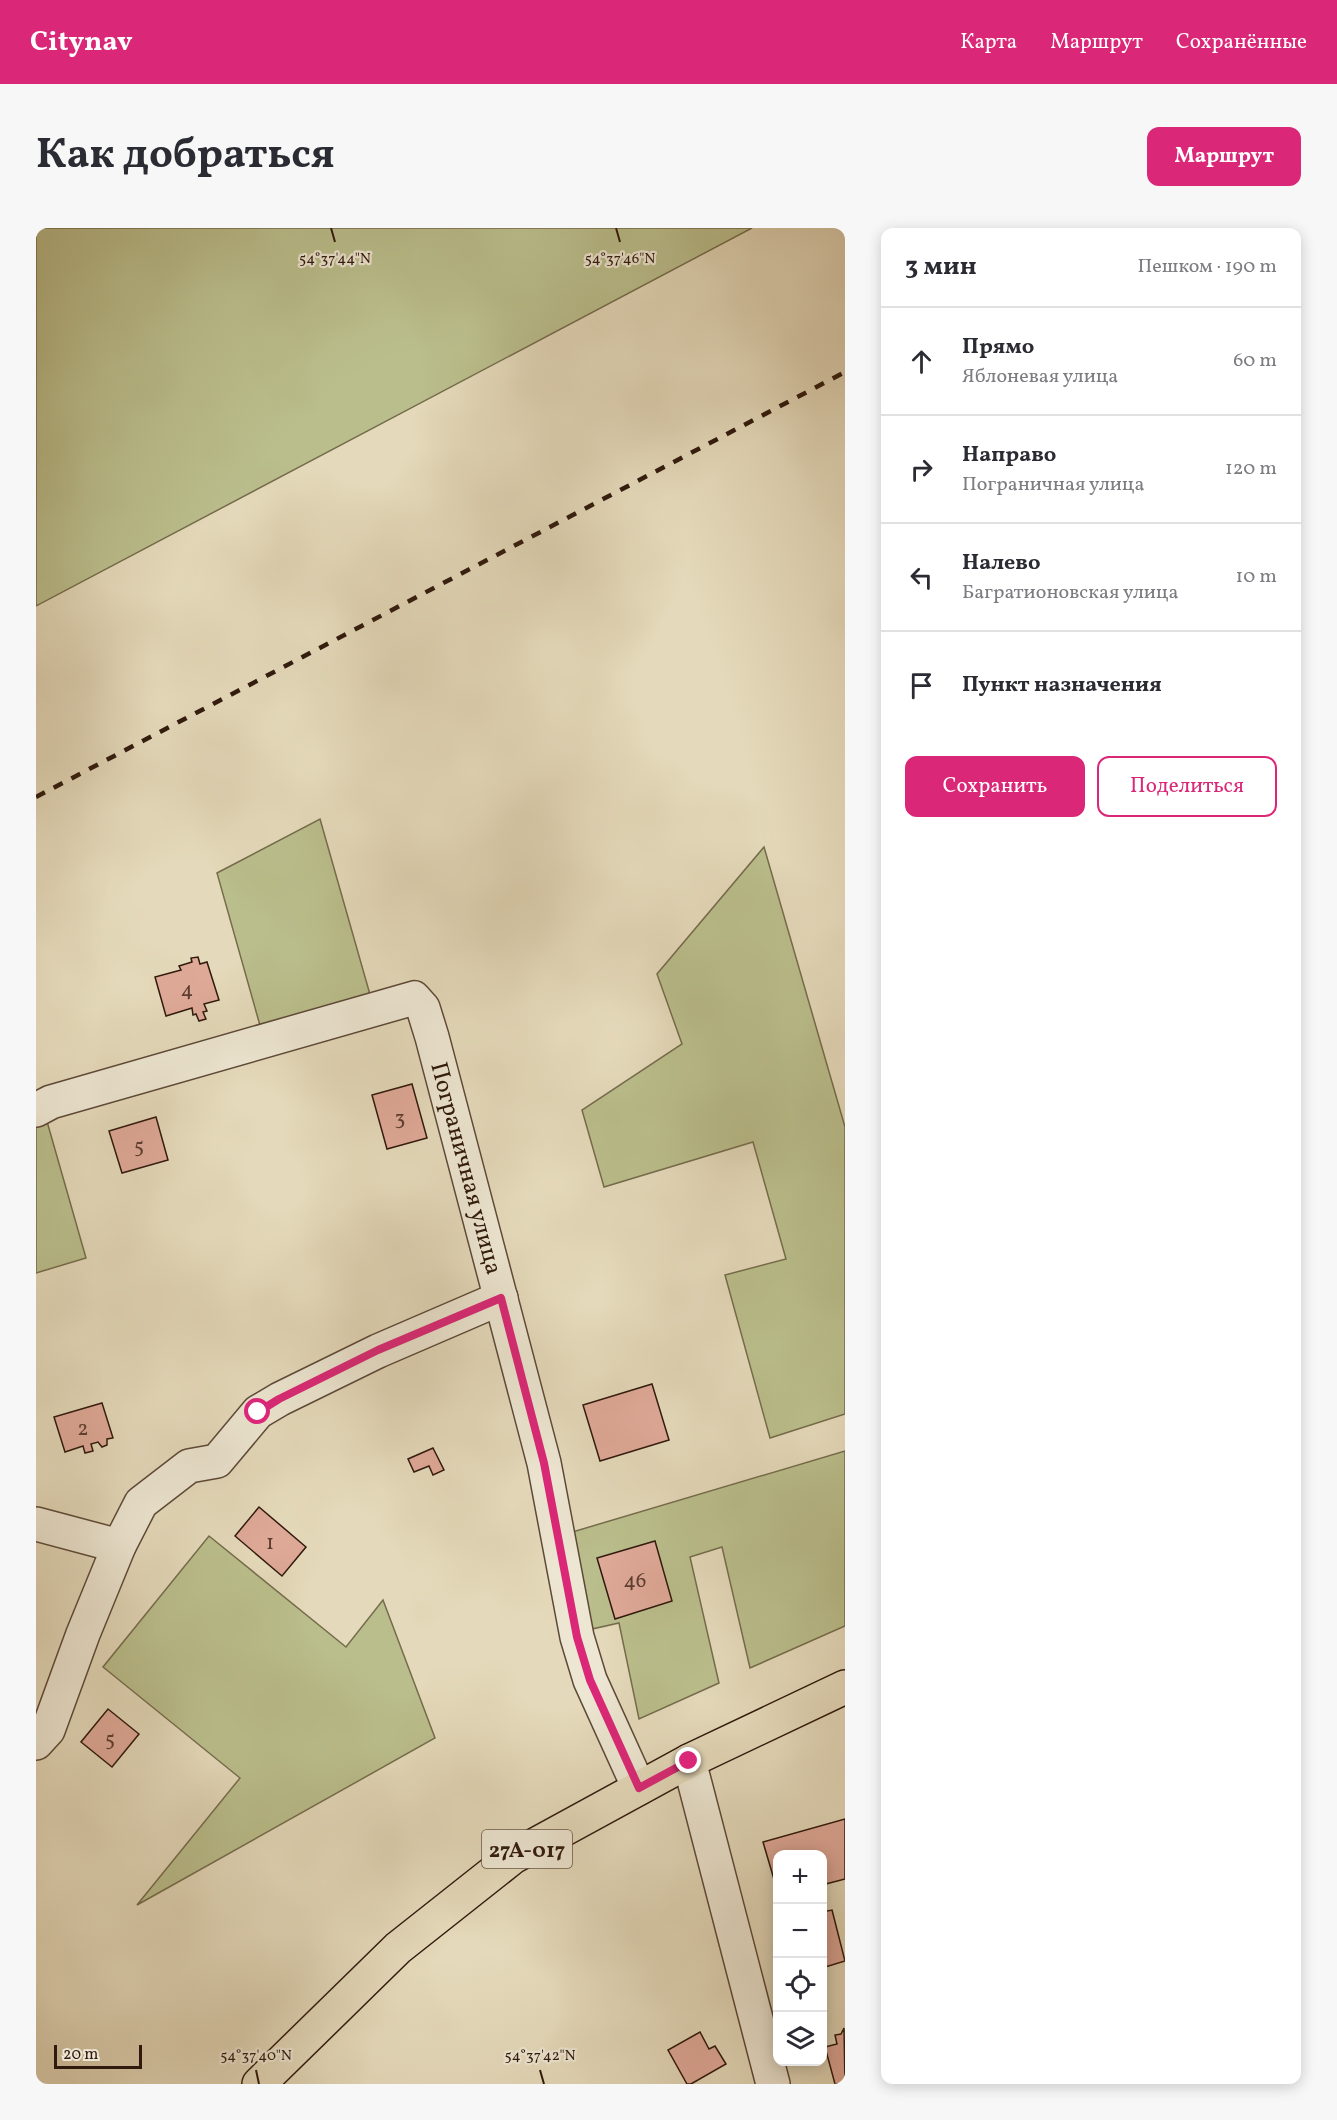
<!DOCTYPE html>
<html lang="ru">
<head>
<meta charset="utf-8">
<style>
  body { margin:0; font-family:Vollkorn,serif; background:#f7f7f7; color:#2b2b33 }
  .controls { position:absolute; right:18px; bottom:18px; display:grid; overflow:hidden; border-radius:12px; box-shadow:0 3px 15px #0003 }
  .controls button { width:54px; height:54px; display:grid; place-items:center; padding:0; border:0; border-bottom:2px solid #e1e1e2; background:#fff; color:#2b2b33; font:30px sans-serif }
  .scale { position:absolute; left:18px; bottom:15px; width:88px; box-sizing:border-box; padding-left:6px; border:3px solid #30190d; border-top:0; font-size:16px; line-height:21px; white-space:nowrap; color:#30190d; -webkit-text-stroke:4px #ede6d2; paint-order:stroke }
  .stop { position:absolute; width:18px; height:18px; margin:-14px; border:4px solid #db2777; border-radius:50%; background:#fff }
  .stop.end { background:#db2777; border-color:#fff; box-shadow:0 2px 6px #0008 }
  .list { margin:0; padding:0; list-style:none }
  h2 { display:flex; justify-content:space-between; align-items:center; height:78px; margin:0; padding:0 24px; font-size:26px }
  h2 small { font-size:20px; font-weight:400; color:#7c7c81 }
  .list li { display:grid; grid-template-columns:39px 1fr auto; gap:18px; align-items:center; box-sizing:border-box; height:108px; padding:0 24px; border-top:2px solid #e1e1e2 }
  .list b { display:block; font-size:22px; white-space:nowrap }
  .list p { margin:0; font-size:20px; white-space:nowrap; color:#7c7c81 }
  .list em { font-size:20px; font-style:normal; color:#7c7c81 }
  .actions { display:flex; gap:12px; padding:18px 24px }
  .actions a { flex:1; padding:14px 0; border:2px solid #db2777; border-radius:12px; text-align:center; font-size:21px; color:#db2777 }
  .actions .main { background:#db2777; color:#fff }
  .icon { flex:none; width:33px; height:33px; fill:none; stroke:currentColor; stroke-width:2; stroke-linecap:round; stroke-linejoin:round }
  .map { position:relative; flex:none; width:809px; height:1856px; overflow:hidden; border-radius:12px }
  header { display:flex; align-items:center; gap:36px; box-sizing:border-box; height:84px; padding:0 30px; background:#db2777; color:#fff }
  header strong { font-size:28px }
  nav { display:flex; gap:33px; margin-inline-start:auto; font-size:21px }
  .intro { display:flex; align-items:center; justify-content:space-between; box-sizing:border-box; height:144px; padding:0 36px }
  h1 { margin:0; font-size:42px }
  .button { padding:15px 27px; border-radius:12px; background:#db2777; color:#fff; font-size:21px; font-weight:700 }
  main { display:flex; gap:36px; padding:0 36px }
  aside { flex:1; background:#fff; border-radius:12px; box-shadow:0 3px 15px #0003 }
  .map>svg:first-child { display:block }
  .green { fill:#babe8c; stroke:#756c4c; stroke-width:1.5 }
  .building { fill:#dfa998; stroke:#30190d; stroke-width:1.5 }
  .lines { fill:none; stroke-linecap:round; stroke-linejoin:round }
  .minor-casing { stroke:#5d4938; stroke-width:36 }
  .major-casing { stroke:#30190d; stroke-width:36 }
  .minor { stroke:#ede6d2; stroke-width:33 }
  .major { stroke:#e4d9ba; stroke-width:33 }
  .rail { stroke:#30190d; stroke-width:4.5; stroke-dasharray:10 10; stroke-linecap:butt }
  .route { stroke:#db2777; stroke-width:8 }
  .ticks { fill:none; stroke:#30190d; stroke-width:2 }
  .labels { text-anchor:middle; stroke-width:4.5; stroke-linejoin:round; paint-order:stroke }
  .number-label { font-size:21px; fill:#5c3d30 }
  .shield { fill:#ede6d2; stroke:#695648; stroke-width:1.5 }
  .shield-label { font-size:22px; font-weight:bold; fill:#30190d }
  .street-label { font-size:24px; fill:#30190d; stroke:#ede6d2 }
  .ticks-label { font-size:15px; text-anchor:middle; fill:#30190d; stroke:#ede6d2; stroke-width:4.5; stroke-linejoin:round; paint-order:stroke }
</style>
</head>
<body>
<header>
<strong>Citynav</strong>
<nav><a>Карта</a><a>Маршрут</a><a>Сохранённые</a></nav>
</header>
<div class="intro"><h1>Как добраться</h1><a class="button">Маршрут</a></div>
<main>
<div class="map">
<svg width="809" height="1856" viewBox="0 0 809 1856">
  <rect width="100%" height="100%" fill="#e4d9ba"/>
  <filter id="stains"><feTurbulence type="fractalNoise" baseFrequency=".00333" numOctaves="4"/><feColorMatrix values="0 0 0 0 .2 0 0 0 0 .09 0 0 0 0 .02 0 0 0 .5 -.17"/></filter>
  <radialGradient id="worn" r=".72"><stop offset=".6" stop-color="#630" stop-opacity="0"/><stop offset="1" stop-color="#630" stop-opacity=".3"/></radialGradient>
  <g class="green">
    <path d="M0,0H716L0,378Z"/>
    <path d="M284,591L335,770L225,801L181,645Z"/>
    <path d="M728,619L809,899V1186L734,1210L689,1047L750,1031L717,914L568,959L546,882L646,816L621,746Z"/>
    <path d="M10,890L50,1030L0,1045V895Z"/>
    <path d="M809,1223V1398L714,1440L686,1319L654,1329L683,1455L603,1491L583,1395L556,1401L533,1305Z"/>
    <path d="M173,1308L310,1419L347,1372L399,1510L101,1677L204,1550L67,1439Z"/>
  </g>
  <g class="building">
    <path d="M162,729L164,736L171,734L183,772L168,776L171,783L167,784L170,791L163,793L160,786L157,787L156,780L130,788L119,749L145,742L143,738L156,734L155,730Z"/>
    <path d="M376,856L391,910L351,921L336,867Z"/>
    <path d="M120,889L132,932L86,945L73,903Z"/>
    <path d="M616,1156L633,1212L564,1233L547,1177Z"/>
    <path d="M66,1175L77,1210L71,1211V1217L66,1219L62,1214L55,1216L57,1223L49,1225L47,1218L29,1224L18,1189Z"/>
    <path d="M397,1220L408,1242L397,1247L393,1238L378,1244L372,1231Z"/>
    <path d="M223,1279L270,1319L246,1348L199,1308Z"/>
    <path d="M619,1313L636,1373L579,1391L561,1330Z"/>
    <path d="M72,1481L103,1506L76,1539L45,1514Z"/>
    <path d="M809,1591V1651L786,1657V1626H742V1665L727,1614Z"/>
    <path d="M796,1682L809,1733L786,1740V1684Z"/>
    <path d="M808,1800L809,1856H799L789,1819L801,1816L799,1807L805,1806Z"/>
    <path d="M664,1804L673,1821L679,1818L690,1836L655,1856H651L632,1822Z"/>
  </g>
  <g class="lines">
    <g class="minor-casing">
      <g id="minor">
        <path d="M0,882L15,874L378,770L387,780L396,809L508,1235L541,1409L554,1452L603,1560"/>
        <path d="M0,1296L83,1318"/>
        <path d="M0,1515L12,1502L47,1406L83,1318L105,1275L153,1238L181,1233L222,1184L244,1171L342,1123L465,1070"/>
        <path d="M653,1533L737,1856"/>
      </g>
    </g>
    <g class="major-casing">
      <path id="major" d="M223,1856L362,1720L477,1629L653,1533L809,1459"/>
    </g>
    <use href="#minor" class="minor"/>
    <use href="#major" class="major"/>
    <path class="rail" d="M0,569L809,144"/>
  </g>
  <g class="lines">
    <path class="route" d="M222,1184L243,1171L342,1122L465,1070L508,1235L541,1409L554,1452L603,1560L653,1533"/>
  </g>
  <path class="ticks" d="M295,0L299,14M580,0L584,14M220,1842L223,1856M504,1842L508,1856"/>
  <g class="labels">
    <g class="number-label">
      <text x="151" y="768">4</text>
      <text x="364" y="896">3</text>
      <text x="103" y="924">5</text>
      <text x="47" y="1207">2</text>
      <text x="234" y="1321">1</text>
      <text x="599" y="1359">46</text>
      <text x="74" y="1517">5</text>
    </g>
    <rect class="shield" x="446" y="1602" width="90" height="38" rx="4.5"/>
    <g class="shield-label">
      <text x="491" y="1629">27А-017</text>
    </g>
    <g class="street-label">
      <text transform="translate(431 940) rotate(75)" y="8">Пограничная улица</text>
    </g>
  </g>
  <g class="ticks-label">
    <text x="299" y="35">54°37'44"N</text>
    <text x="584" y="35">54°37'46"N</text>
    <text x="220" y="1832">54°37'40"N</text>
    <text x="504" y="1832">54°37'42"N</text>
  </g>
  <rect width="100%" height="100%" filter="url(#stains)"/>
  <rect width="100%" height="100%" fill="url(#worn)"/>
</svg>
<div class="controls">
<button>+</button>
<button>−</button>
<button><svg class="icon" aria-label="locate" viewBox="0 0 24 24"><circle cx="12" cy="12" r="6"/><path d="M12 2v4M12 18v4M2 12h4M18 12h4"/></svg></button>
<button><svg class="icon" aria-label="layers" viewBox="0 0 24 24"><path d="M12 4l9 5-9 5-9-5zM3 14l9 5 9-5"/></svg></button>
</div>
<div class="scale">20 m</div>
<div class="stop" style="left:222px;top:1184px"></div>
<div class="stop end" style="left:653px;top:1533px"></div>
</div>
<aside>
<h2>3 мин<small>Пешком · 190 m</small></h2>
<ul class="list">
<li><svg class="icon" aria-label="ahead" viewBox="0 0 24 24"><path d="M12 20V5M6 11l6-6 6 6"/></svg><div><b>Прямо</b><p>Яблоневая улица</p></div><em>60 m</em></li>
<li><svg class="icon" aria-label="right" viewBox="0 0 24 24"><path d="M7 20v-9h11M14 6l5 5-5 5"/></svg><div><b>Направо</b><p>Пограничная улица</p></div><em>120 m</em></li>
<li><svg class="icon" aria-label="left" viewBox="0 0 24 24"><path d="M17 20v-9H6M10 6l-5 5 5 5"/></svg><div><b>Налево</b><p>Багратионовская улица</p></div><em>10 m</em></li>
<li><svg class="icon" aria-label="arrive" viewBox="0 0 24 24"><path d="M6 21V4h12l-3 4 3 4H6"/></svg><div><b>Пункт назначения</b></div></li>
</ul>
<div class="actions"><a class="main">Сохранить</a><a>Поделиться</a></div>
</aside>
</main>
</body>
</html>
